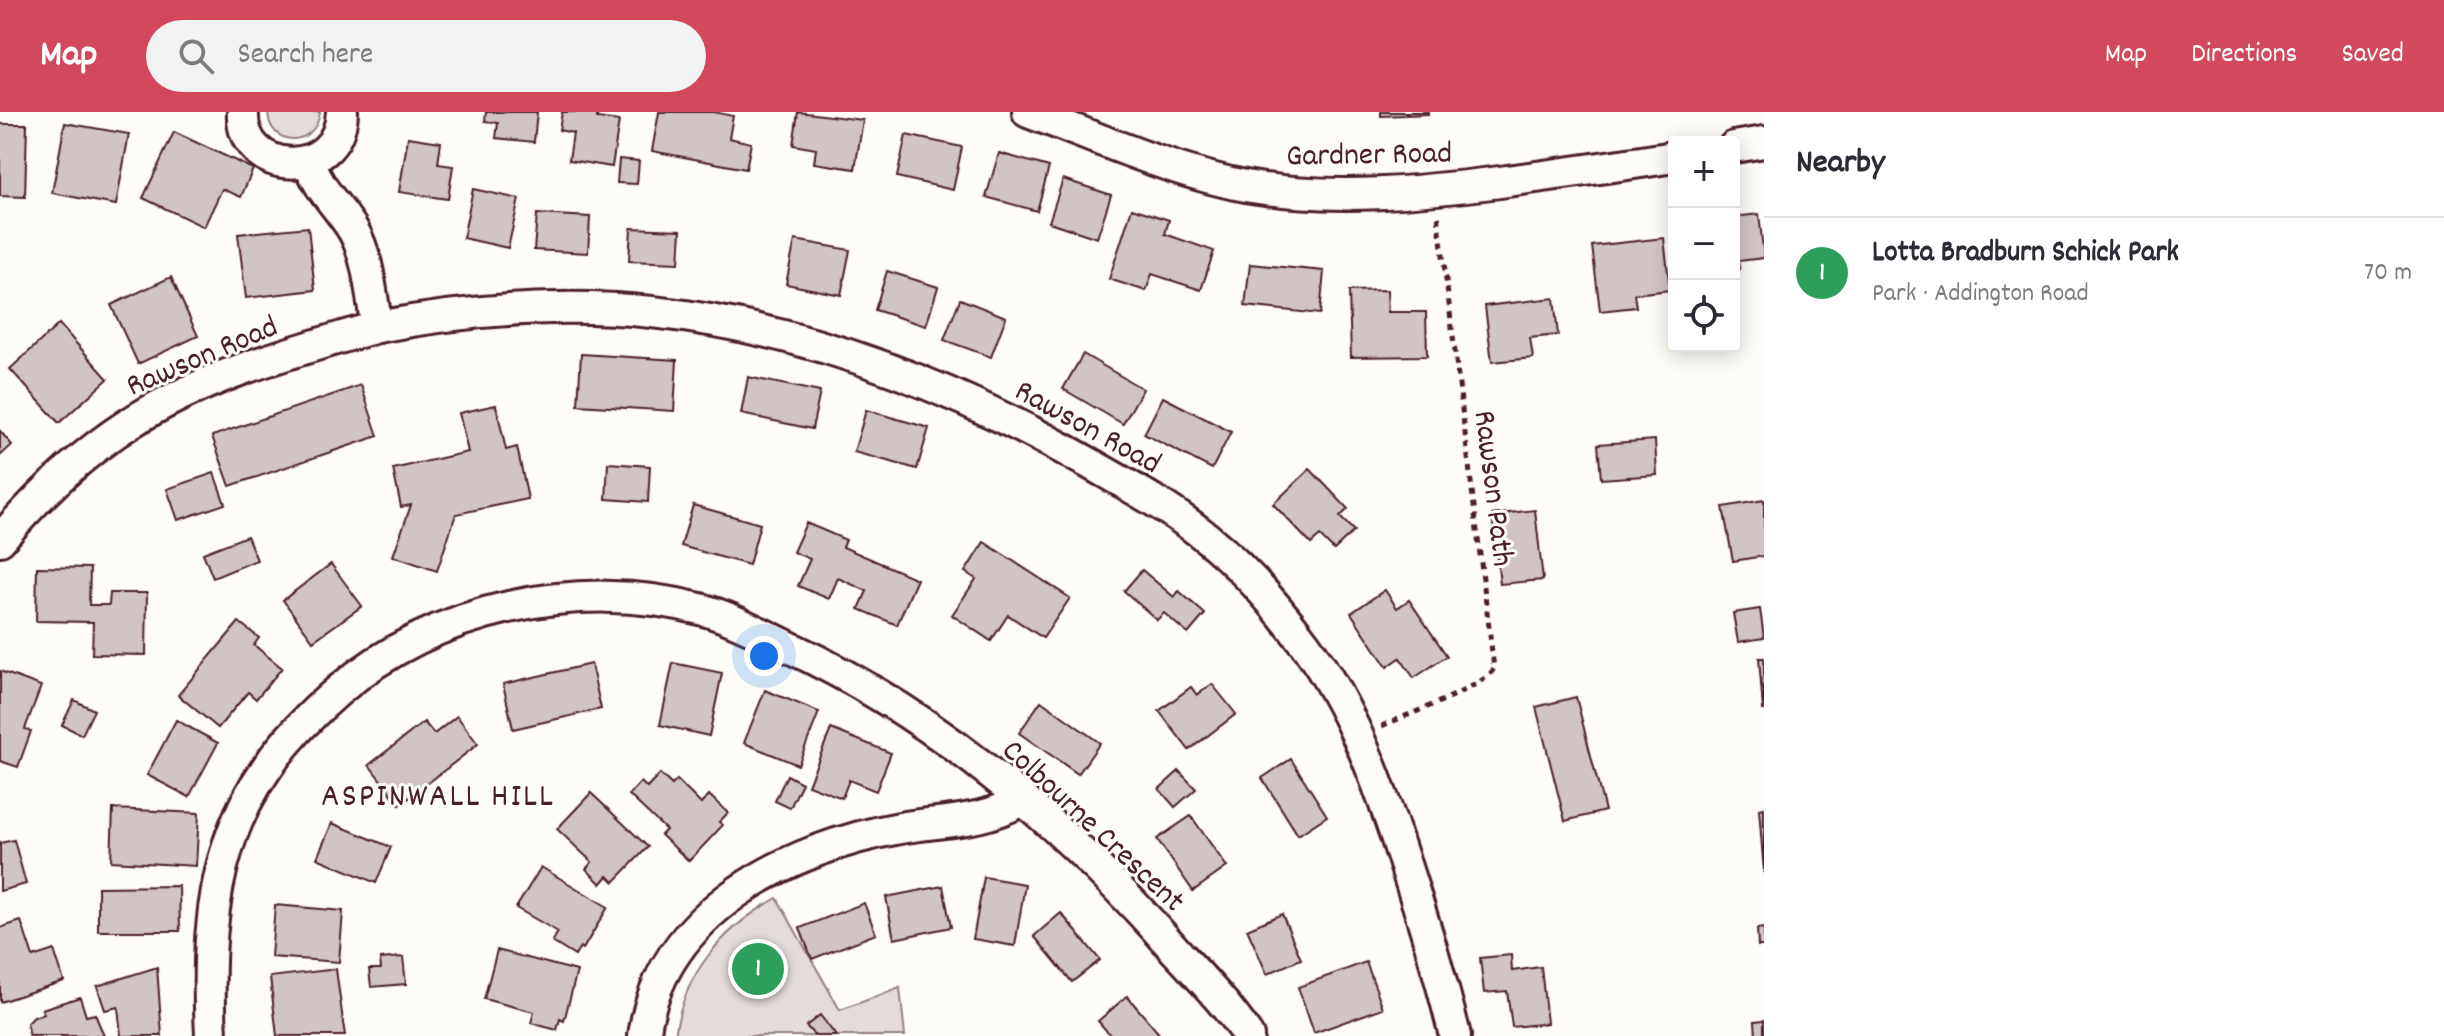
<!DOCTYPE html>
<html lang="en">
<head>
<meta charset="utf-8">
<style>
  body { margin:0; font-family:Dekko,sans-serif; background:#f2f2f3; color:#2b2b33 }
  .controls { position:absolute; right:24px; top:24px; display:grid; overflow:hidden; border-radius:8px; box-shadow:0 4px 20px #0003 }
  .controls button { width:72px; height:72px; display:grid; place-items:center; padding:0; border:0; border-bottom:2px solid #e1e1e2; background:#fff; color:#2b2b33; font:40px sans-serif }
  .you { position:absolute; left:764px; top:544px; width:28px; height:28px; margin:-20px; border:6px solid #fff; border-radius:50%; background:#1a73e8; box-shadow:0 0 0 12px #1a73e833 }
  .badge { display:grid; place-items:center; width:52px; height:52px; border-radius:50%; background:#d1495b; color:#fff; font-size:26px; font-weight:700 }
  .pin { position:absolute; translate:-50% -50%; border:4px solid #fff; box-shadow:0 2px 8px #0006 }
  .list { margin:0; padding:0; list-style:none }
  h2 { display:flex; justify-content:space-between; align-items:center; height:104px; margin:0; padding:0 32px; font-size:34px }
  h2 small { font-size:26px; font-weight:400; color:#7c7c81 }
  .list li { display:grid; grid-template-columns:52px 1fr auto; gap:24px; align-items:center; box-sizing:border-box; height:112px; padding:0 32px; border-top:2px solid #e1e1e2 }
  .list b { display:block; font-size:30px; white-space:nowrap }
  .list p { margin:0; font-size:26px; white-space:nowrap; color:#7c7c81 }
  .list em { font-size:26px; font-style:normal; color:#7c7c81 }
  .icon { flex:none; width:44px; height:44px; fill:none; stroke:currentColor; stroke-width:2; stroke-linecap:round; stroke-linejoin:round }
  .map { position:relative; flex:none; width:1764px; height:924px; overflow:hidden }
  header { display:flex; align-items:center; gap:48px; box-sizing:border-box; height:112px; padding:0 40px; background:#d1495b; color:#fff }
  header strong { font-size:38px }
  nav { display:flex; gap:44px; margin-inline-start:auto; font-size:28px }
  .search { width:560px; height:72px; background:#f2f2f3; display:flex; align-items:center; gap:20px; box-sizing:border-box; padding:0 28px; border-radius:44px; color:#7c7c81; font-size:30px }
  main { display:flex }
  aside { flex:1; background:#fff }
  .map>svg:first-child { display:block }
  .green { fill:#e3dcda; stroke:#967e82; stroke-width:2 }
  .building { fill:#d0c5c4; stroke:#4a1f2b; stroke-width:2 }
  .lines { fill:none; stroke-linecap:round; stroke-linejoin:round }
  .minor-casing { stroke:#4a1f2b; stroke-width:36 }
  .path { stroke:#4a1f2b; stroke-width:5; stroke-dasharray:6 6; stroke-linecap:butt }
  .minor { stroke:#fdfcf7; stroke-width:30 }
  .labels { text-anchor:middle; stroke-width:6; stroke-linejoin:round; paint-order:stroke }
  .street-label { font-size:32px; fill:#4a1f2b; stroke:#fdfcf7 }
  .neighbourhood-label { font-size:34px; letter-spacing:2px; fill:#4a1f2b; stroke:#fdfcf7 }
</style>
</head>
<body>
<header>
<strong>Map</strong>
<div class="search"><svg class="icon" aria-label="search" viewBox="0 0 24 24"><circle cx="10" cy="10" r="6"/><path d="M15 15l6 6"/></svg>Search here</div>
<nav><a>Map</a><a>Directions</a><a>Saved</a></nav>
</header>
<main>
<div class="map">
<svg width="1764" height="924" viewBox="0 0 1764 924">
  <rect width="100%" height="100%" fill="#fdfcf7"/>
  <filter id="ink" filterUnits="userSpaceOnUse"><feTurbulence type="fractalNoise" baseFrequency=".0125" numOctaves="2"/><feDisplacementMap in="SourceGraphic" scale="16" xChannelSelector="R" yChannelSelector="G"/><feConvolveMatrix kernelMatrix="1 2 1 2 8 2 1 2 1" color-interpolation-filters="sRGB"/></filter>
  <g filter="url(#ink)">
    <g class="green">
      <path d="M268,0H320C316,36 269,36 268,0Z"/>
      <path d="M777,786L840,898L900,876L905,924H675C683,862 723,816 777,786Z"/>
    </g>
    <g class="building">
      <path d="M486,0H537L534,30L496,26L498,11L485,9Z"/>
      <path d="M562,0H598L597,6L619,9L612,55L569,48L573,21L559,18Z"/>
      <path d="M659,0H714L733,4L729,26L751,31L746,57L652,39Z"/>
      <path d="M798,0L863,8L855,57L814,51L816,37L793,33Z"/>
      <path d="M1381,0H1428V2L1381,4Z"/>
      <path d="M65,11L129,22L116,93L52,81Z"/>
      <path d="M0,12H27L25,85L0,84Z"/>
      <path d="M174,20L253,57L241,85L222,77L204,115L143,86Z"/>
      <path d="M906,23L962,35L953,78L897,65Z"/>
      <path d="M408,25L441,30L438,52L453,54L448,87L399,80Z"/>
      <path d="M999,41L1049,55L1037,99L986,85Z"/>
      <path d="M619,47L639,49L637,72L617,71Z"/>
      <path d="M1063,67L1111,83L1097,126L1049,110Z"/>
      <path d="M473,77L519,87L508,136L463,126Z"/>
      <path d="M1132,96L1169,108L1165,122L1214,139L1201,178L1152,162L1146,179L1109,167Z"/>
      <path d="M537,102L590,105L588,141L534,138Z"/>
      <path d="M1759,102L1764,146L1738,149L1740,157L1734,158V105Z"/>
      <path d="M308,115L315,178L246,186L238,122Z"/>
      <path d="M631,116L681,118L679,151L629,149Z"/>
      <path d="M1664,126L1670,178L1634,182L1636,195L1600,199L1592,134Z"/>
      <path d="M795,128L850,138L841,183L786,172Z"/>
      <path d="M1250,152L1324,159L1320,202L1245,194Z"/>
      <path d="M887,159L938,175L926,214L875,198Z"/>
      <path d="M171,165L198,224L138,252L111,193Z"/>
      <path d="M1387,178L1388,200H1426L1427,244L1351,245L1349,179Z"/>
      <path d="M1554,186L1558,223L1530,226L1533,246L1492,250L1485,194Z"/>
      <path d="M960,187L1006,205L991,245L944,228Z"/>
      <path d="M59,212L108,267L59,311L10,257Z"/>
      <path d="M581,242L677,248L674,299L578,293Z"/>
      <path d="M1083,242L1143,277L1123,312L1063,277Z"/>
      <path d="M748,265L820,280L812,317L741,302Z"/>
      <path d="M361,273L378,324L230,374L212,324Z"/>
      <path d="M1163,285L1231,320L1212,357L1144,322Z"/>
      <path d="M496,293L506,338L517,335L528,387L456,402L437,459L393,444L411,393L401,395L393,357L468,340L459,301Z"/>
      <path d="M866,298L929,316L917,357L854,340Z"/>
      <path d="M0,319L12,333L0,344Z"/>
      <path d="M1655,328L1657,363L1601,367L1598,332Z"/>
      <path d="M608,351L650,354L648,390L606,387Z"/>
      <path d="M1310,357L1348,397L1340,405L1354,419L1334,438L1320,424L1311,432L1273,392Z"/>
      <path d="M214,361L225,392L178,408L167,377Z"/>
      <path d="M1764,388V444L1733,449L1723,395Z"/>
      <path d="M693,393L760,412L749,453L681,434Z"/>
      <path d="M1535,398L1543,468L1500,472L1492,403Z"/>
      <path d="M806,411L846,428L843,435L917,467L897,513L859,497L867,479L838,466L829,487L798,474L810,447L793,440Z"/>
      <path d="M247,424L257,448L213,466L203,441Z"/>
      <path d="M984,430L1070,486L1043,526L1008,503L991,529L952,503L976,467L965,460Z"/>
      <path d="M331,452L362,494L313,529L283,488Z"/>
      <path d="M37,455L90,456L89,493H109L110,481H147L146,543L92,542L93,510L36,509Z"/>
      <path d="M1142,458L1174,485L1179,479L1205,502L1188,522L1164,501L1157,508L1124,479Z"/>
      <path d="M1385,478L1397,496L1409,488L1447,544L1414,566L1400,546L1387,555L1351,501Z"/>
      <path d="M1760,497L1764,526L1738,530L1733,501Z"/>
      <path d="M239,510L259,526L254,533L282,556L256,587L248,580L218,616L178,583Z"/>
      <path d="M1759,546H1764V598H1763Z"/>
      <path d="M673,551L722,561L709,624L660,613Z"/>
      <path d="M591,552L601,597L513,617L503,572Z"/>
      <path d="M0,559L41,574L25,617L31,619L18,655L0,649Z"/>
      <path d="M1212,572L1236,602L1189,638L1159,599L1191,575L1197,583Z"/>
      <path d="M765,578L819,600L798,653L744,631Z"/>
      <path d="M1576,585L1605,699L1565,709L1536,595Z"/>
      <path d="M74,588L94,598L82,623L62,613Z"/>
      <path d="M1041,589L1100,631L1078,662L1019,621Z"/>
      <path d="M457,604L478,632L400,693L369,653L424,610L434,622Z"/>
      <path d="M176,608L218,631L189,685L147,663Z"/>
      <path d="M831,617L891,641L876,679L849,668L842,686L808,673Z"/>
      <path d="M1291,647L1327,704L1298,723L1262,666Z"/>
      <path d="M1179,659L1196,677L1175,695L1159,677Z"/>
      <path d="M660,662L672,673L677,668L701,692L709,683L728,701L719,710L723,713L689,749L661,723L666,718L629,683L641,670L647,676Z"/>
      <path d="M787,663L802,671L790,696L775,689Z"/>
      <path d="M591,681L648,735L614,770L608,764L601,772L586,757L592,750L557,717Z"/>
      <path d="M1764,696V761L1759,697Z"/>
      <path d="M113,697L199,701L196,754L111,749Z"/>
      <path d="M1191,704L1227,755L1193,779L1157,727Z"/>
      <path d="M332,711L391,735L376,771L317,746Z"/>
      <path d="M14,728L26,772L0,779V731Z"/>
      <path d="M541,755L608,795L583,837L580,835L575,844L552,830L558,820L516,796Z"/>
      <path d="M984,765L1025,772L1015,834L973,827Z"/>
      <path d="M179,774L180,819H98V775Z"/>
      <path d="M943,774L951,815L894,827L886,785Z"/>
      <path d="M864,791L876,822L812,847L800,816Z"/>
      <path d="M275,793L343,799L339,850L271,845Z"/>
      <path d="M1061,801L1100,848L1072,870L1034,824Z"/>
      <path d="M1282,802L1301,847L1267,862L1247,817Z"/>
      <path d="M21,809L33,845L54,838L64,869L0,890V816Z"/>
      <path d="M1764,816V834H1758L1757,817Z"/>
      <path d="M497,838L577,859L564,909L560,907L557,918L531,911L534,900L484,887Z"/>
      <path d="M1511,843L1512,859L1541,855L1547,911L1512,915L1507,879L1484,881L1480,846Z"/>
      <path d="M403,845L406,872L371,875L369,857H381L380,847Z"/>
      <path d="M1366,850L1383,896L1314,921L1298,875Z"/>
      <path d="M157,855L162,924H121L118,895L105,898L97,874Z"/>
      <path d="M336,857L345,924H277L270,865Z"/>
      <path d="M1127,884L1161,924H1111L1098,909Z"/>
      <path d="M80,885L86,904L95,902L104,924H29L27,912L34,905L44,902L42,897Z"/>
      <path d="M820,903L836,924H815L806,914Z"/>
      <path d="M1764,908V924H1756L1755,909Z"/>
    </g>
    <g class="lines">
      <g class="minor-casing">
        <g id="minor">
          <path d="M243,0C239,64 339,71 342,0"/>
          <path d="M1028,0C1099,26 1183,65 1258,76C1339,88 1419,80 1500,70C1558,62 1616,54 1674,45"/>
          <path d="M1734,35L1764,30"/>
          <path d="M309,50C320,80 337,92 353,118C369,145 371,184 377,215C468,198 559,190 652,200C805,216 956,276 1089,351C1129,374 1170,396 1206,425C1243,455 1277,494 1305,532C1352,596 1380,674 1404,749C1423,807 1441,865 1455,924"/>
          <path d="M0,428C37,385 79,344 127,313C202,264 291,240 377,215"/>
          <path d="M211,924C204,776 221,679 338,579C434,496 578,465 700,497C731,505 760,521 789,535C939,605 1067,715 1176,839C1201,866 1227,893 1248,924"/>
          <path d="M644,924C660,799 789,736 900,716C946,708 982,711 1024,687"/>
        </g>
      </g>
      <path class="path" d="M1382,614C1403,604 1488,574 1494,556L1438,103"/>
      <use href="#minor" class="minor"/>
    </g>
  </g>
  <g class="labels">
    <g class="street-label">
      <text transform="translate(1369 40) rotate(-1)" y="11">Gardner Road</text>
      <text transform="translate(201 242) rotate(-23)" y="11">Rawson Road</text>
      <text transform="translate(1089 313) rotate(29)" y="11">Rawson Road</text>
      <text transform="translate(1496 376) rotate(83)" y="11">Rawson Path</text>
      <text transform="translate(1095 712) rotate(43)" y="11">Colbourne Crescent</text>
    </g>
    <g class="neighbourhood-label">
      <text x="438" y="693">ASPINWALL HILL</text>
    </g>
  </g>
</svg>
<div class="controls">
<button>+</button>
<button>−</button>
<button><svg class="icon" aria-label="locate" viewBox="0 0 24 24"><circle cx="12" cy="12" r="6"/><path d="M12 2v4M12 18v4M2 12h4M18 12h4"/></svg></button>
</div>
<div class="you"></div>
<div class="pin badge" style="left:758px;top:857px;background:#2e9e5b">1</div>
</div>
<aside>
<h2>Nearby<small></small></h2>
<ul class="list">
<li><span class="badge" style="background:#2e9e5b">1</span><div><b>Lotta Bradburn Schick Park</b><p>Park · Addington Road</p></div><em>70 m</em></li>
</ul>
</aside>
</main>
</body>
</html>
